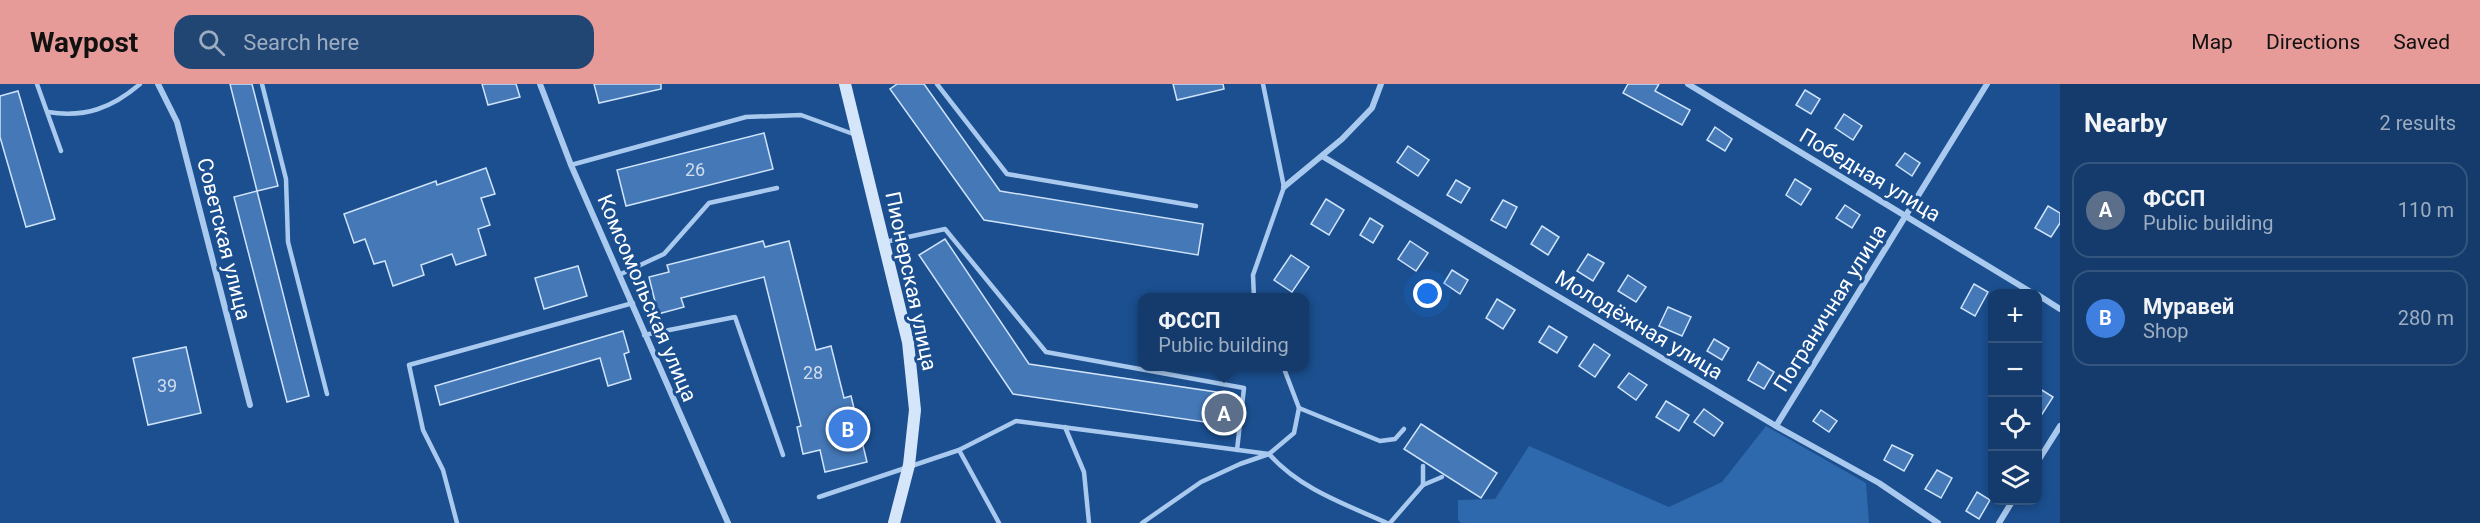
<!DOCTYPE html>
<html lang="en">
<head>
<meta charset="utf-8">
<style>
  body { margin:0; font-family:Roboto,sans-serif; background:#214673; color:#f1f3f6 }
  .controls { position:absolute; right:18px; bottom:18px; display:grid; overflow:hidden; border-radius:12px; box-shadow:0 3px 9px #0003 }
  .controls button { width:54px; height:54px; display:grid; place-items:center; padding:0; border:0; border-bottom:2px solid #33557e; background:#143b6b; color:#f1f3f6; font:30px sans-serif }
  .you { position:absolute; left:1428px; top:210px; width:21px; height:21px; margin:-15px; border:4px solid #fff; border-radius:50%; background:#1a73e8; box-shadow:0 0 0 9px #1a73e833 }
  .badge { display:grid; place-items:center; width:39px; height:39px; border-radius:50%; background:#e69b98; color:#fff; font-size:20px; font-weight:700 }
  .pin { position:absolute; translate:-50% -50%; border:3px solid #fff; box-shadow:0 2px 6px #0006 }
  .popup { position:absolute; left:1138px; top:209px; width:171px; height:78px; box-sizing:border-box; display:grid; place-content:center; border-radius:12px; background:#143b6b; filter:drop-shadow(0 2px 4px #0005); font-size:20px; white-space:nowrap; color:#9dadc1 }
  .popup b { font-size:22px; color:#f1f3f6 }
  .popup::after { content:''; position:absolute; left:50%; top:100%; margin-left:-12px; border:12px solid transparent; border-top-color:#143b6b }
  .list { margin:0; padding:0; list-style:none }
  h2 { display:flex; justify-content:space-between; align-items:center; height:78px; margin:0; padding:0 24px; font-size:26px }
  h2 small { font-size:20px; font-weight:400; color:#9dadc1 }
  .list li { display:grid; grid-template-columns:39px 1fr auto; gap:18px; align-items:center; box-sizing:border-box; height:96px; margin:0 12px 12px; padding:0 12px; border:2px solid #33557e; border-radius:18px }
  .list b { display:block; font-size:22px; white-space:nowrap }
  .list p { margin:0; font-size:20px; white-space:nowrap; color:#9dadc1 }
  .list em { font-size:20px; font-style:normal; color:#9dadc1 }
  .icon { flex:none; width:33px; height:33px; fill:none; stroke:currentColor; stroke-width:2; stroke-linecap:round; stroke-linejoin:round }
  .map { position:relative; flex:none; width:2060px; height:439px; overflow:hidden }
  header { display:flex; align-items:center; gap:36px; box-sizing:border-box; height:84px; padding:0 30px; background:#e69b98; color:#111 }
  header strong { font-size:28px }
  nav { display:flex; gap:33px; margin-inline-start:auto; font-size:21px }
  .search { width:420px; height:54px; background:#214673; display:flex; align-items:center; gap:15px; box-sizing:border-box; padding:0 21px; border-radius:18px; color:#9dadc1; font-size:22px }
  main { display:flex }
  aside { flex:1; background:#143b6b }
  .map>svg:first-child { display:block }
  .green { fill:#2e69ad }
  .building { fill:#4478b7; stroke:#cfe3fa; stroke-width:1.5 }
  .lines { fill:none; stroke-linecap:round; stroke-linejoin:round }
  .lane { stroke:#a9c9ee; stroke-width:4.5 }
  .street { stroke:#a9c9ee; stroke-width:6 }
  .secondary { stroke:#d6e6fa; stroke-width:12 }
  .labels { text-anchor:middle; stroke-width:6; stroke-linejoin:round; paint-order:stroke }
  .number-label { font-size:18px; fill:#d0dded }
  .street-label { font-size:21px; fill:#fff; stroke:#1b4f8f }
</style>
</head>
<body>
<header>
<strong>Waypost</strong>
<div class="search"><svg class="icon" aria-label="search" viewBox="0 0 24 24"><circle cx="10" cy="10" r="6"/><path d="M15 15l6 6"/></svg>Search here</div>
<nav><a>Map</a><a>Directions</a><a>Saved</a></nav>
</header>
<main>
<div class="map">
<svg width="2060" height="439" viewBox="0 0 2060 439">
  <rect width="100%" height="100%" fill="#1b4f8f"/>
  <path class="green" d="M1766,342L1866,399L1869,439H1461L1458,436V416L1495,415L1529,362L1669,423L1722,398Z"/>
  <g class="building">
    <path d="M230,0H252L278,102L257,107Z"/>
    <path d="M482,0H516L520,13L488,21Z"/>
    <path d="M594,0H661V5L599,19Z"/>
    <path d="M897,0H924L1000,107L1203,140L1198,171L984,136L890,5Z"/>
    <path d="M1173,0H1223L1224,5L1177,16Z"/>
    <path d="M1628,0H1659L1655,7L1690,26L1682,41L1623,9Z"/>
    <path d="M1805,6L1820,15L1811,30L1796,21Z"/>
    <path d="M18,7L55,135L26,143L0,53V12Z"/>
    <path d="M1844,30L1862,42L1853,56L1835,44Z"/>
    <path d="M1715,43L1732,55L1725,67L1707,56Z"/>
    <path d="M764,49L773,85L626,122L617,86Z"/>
    <path d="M1408,62L1429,76L1418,92L1397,78Z"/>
    <path d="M1905,69L1920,79L1912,92L1896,81Z"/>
    <path d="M486,84L495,110L481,114L490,141L478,145L486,171L456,181L452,170L421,181L424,191L393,202L385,177L374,180L365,155L354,159L344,130L436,97L437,101Z"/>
    <path d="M1795,95L1811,105L1801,121L1786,111Z"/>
    <path d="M1456,96L1470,104L1461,119L1447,111Z"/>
    <path d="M257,107L309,312L287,318L234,113Z"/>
    <path d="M1326,115L1344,126L1329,151L1311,140Z"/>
    <path d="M1503,116L1517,123L1506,144L1491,136Z"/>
    <path d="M1845,121L1860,131L1852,144L1836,134Z"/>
    <path d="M2048,122L2060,129V139L2051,153L2035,144Z"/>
    <path d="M1370,134L1383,142L1373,159L1360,151Z"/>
    <path d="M1542,142L1559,153L1548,171L1531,160Z"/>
    <path d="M945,155L1029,280L1236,311L1232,342L1013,310L919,171Z"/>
    <path d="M763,157L765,163L789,157L816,266L831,262L844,314L851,312L867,378L825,388L820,366L803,370L797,343L801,342L764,193L681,214L684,223L658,230L649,193L669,188L667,181Z"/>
    <path d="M1410,157L1428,169L1416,187L1398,175Z"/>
    <path d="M1588,170L1604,179L1593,197L1577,187Z"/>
    <path d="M1291,171L1309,183L1292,208L1274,196Z"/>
    <path d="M578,182L587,212L544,225L535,194Z"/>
    <path d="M1452,186L1468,196L1460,210L1444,199Z"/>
    <path d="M1628,191L1646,203L1636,218L1618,207Z"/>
    <path d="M1974,200L1988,208L1975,232L1961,224Z"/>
    <path d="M1497,215L1515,226L1503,245L1486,234Z"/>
    <path d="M1668,223L1691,233L1682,252L1659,242Z"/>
    <path d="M1549,242L1567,253L1557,269L1539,258Z"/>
    <path d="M623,247L629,268L624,270L631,295L608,302L600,274L440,321L435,302Z"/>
    <path d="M1714,255L1729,264L1722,276L1707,267Z"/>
    <path d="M1594,260L1610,271L1595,293L1579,282Z"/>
    <path d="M186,263L201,329L148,341L133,274Z"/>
    <path d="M1758,278L1774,288L1764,305L1748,296Z"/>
    <path d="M1629,289L1647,301L1636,316L1618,303Z"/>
    <path d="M2037,303L2053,313L2037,338Z"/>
    <path d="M1666,317L1689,331L1679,347L1656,333Z"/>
    <path d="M1704,325L1723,339L1714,352L1694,338Z"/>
    <path d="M1821,326L1837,337L1829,348L1813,337Z"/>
    <path d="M1421,340L1497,389L1481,414L1404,365Z"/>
    <path d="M1892,361L1913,371L1904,387L1884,376Z"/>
    <path d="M1937,386L1952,394L1941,414L1925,405Z"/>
    <path d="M1977,408L1990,416L1979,435L1966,427Z"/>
  </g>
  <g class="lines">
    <g class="lane">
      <path d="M37,0L61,67"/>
      <path d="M262,0L286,95L288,158L327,310"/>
      <path d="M937,0L1007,90L1196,122"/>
      <path d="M48,28C85,34 112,24 140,0"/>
      <path d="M571,81L746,33L801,31L856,51"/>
      <path d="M885,158L945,145L1046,268L1244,304L1237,366"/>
      <path d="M621,190L664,170L709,119L777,104"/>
      <path d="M1254,214L1253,191L1284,103L1263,0"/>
      <path d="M644,251L735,233L783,371"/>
      <path d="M1299,324L1380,357L1395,355L1404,345"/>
      <path d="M1065,343L1084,388L1089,439"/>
      <path d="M959,366L999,439"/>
      <path d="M1423,401L1442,393"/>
      <path d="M819,413L959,366L1016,337L1269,370L1294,349L1299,324L1283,282"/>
      <path d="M457,439L443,386L423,346L409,281L633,219"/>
      <path d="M1142,439L1201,398L1240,380L1269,370C1300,405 1345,420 1387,439"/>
      <path d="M1390,439L1423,401V382"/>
    </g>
    <g class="street">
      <path d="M158,0L177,38L250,321"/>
      <path d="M540,0L571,81L728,439"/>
      <path d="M1688,0L2034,210"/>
      <path d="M1322,72L1776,342L1879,399L1938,439"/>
      <path d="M1284,103L1342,55L1372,24L1381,0"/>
      <path d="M2038,211L2060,225"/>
      <path d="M1776,342L1987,0"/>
      <path d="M2038,377L2060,342"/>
      <path d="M1999,439L2013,416"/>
    </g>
    <path class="secondary" d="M845,0L908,258L915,326L909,381L894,439"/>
  </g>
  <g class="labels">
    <g class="number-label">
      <text x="695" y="92">26</text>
      <text x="813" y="295">28</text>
      <text x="167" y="308">39</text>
    </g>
    <g class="street-label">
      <text transform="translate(1870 91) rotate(31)" y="7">Победная улица</text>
      <text transform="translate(224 155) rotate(76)" y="7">Советская улица</text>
      <text transform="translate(911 197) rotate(78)" y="7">Пионерская улица</text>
      <text transform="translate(647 214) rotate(67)" y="7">Комсомольская улица</text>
      <text transform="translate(1830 224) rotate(-58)" y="7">Пограничная улица</text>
      <text transform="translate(1639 241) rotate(31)" y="7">Молодёжная улица</text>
    </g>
  </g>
</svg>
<div class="controls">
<button>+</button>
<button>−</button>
<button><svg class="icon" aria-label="locate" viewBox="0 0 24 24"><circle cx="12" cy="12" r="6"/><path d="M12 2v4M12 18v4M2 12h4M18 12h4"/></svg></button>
<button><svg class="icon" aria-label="layers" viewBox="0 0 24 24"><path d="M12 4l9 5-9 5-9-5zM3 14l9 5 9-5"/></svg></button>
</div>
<div class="you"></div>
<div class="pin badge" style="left:1224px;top:329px;background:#5c6f8a">A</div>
<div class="popup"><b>ФССП</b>Public building</div>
<div class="pin badge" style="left:848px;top:345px;background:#3f7fe0">B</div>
</div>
<aside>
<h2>Nearby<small>2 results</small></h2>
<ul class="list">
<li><span class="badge" style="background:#5c6f8a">A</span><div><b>ФССП</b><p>Public building</p></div><em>110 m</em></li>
<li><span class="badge" style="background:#3f7fe0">B</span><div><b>Муравей</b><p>Shop</p></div><em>280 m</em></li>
</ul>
</aside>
</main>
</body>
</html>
